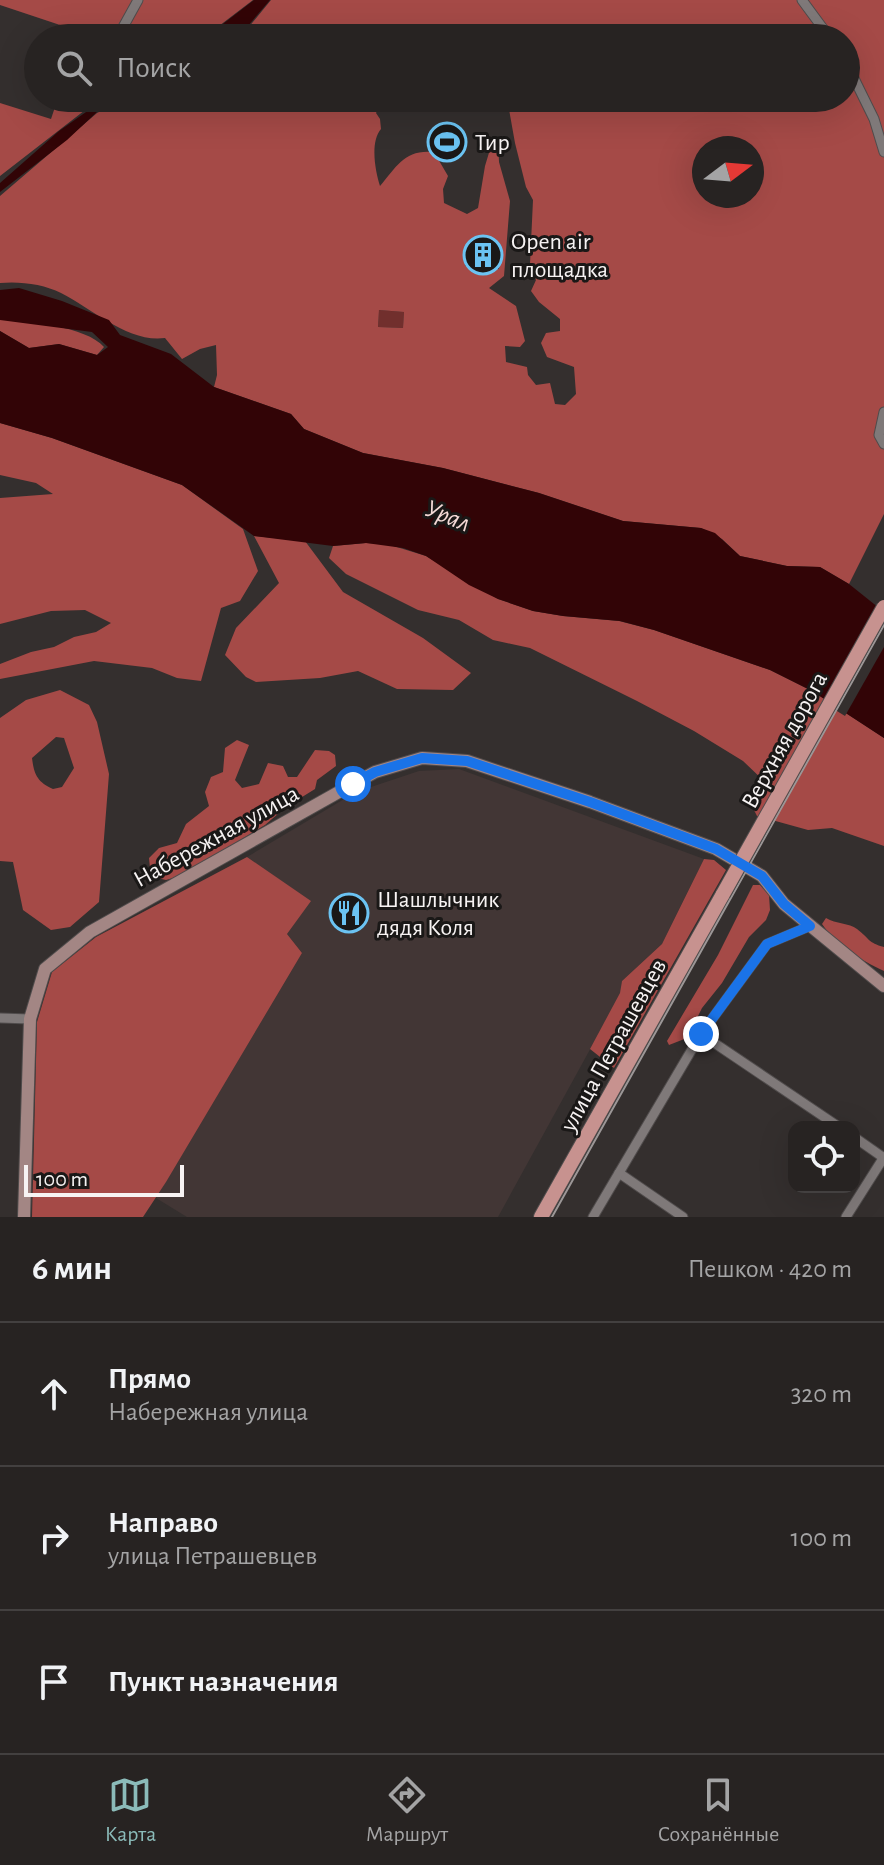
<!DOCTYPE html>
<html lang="ru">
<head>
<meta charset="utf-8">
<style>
  body { margin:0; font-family:"Alegreya Sans",sans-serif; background:#332f2f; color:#f1f3f6 }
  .controls { position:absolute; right:24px; bottom:24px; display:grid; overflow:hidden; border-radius:16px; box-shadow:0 8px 32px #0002 }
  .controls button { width:72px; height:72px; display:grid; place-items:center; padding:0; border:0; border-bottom:2px solid #434040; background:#272322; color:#f1f3f6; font:40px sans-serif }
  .compass { position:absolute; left:692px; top:136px; width:72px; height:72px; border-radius:50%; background:#272322; box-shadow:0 8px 32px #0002; rotate:74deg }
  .scale { position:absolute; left:24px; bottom:20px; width:160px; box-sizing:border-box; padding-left:8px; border:4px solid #f7f3f3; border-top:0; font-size:22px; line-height:28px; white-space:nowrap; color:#f7f3f3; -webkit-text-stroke:6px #1a1817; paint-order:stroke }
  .stop { position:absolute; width:24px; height:24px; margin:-18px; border:6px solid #1a73e8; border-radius:50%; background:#fff }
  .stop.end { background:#1a73e8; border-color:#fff; box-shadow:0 2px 8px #0008 }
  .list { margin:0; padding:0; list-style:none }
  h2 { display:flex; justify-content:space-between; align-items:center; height:104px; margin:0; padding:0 32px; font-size:34px }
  h2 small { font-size:26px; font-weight:400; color:#a4a4a5 }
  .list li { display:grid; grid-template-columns:52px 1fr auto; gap:24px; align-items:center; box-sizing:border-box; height:144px; padding:0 32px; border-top:2px solid #434040 }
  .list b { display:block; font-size:30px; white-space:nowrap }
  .list p { margin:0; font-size:26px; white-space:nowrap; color:#a4a4a5 }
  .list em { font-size:26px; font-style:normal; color:#a4a4a5 }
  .icon { flex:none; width:44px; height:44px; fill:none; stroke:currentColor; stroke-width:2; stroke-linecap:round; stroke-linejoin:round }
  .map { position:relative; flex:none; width:884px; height:1217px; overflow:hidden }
  .search { position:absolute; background:#272322; box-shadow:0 8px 32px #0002; left:24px; right:24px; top:24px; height:88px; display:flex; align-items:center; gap:20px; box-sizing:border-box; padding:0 28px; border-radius:44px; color:#a4a4a5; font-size:30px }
  .sheet { height:536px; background:#272322 }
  nav { display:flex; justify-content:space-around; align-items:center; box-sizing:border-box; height:112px; border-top:2px solid #434040; background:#272322; font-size:22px; color:#a4a4a5 }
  nav a { display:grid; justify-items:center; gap:4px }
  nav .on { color:#8bbbb9 }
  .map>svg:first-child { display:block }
  .built { fill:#423635 }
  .green { fill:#712f2d }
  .forest { fill:#a54a47; fill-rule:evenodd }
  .water { fill:#320406 }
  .pier { fill:#342f2e }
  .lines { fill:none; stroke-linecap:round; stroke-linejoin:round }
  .street-casing { stroke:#504c4c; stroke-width:11 }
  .secondary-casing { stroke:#504c4c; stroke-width:14 }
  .primary-casing { stroke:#504c4c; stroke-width:16 }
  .street { stroke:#7f7979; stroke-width:9 }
  .secondary { stroke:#a38684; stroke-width:12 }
  .primary { stroke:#c7928f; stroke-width:14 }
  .tram { stroke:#9c9797; stroke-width:2 }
  .primary-bridge-casing { stroke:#504c4c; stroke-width:16; stroke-linecap:butt }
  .primary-bridge { stroke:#c7928f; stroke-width:14 }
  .route { stroke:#1a73e8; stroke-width:10 }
  .labels { text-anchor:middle; stroke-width:6; stroke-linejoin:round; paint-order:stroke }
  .poi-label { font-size:24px; fill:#f7f3f3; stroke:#1a1817; text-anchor:start }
  .street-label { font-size:24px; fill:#f7f3f3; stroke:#1a1817 }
  .water-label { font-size:26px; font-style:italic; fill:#f5dad7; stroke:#1a1817 }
</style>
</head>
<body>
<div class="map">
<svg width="884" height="1217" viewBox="0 0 884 1217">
  <rect width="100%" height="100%" fill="#342f2e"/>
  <path class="built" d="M459,769L704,859L662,944L622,981L621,993L498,1217H187L156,1198L302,953L287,934L310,901L247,857L356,792L419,771Z"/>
  <path class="green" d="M379,310L404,312L403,328L378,327Z"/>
  <g class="forest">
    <path d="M0,0H253L215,29L198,38H76L78,31L0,5Z"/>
    <path d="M271,0H884V514L849,584L820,567L787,566L740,556L722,539L701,528L623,521L539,493L443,468L363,453L304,429L291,414L214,387L217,375L216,345L200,349L182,359L165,338C128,343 93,309 61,293C44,284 19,281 0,283V196L97,113L127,98H383L376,113L380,119L381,129C370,142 375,170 380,186C397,166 405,149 434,152L448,176L443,189L444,203L467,214L478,208L485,166L494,136L498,140L499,162L510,201L504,276L489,288L516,306L525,341L520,347L505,346L506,362L527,367L528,375L536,385L550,383L555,404L565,405L576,394L574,367L547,357L541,343L546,333L560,331V319L539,302L531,291L536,280L530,264L533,200L526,187L515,143L507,98H846V38H502V30L491,28L482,38H235L243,34ZM704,148H752V196H704ZM468,242L501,245L499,269L465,266ZM379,310L404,312L403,328L378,327Z"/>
    <path d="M58,98H104L89,107L0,176V103L51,119Z"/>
    <path d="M0,317C27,322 86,326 104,347L97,355L59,344L29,348L0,331Z"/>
    <path d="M0,423L52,438L182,485L243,529L258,571L240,601L221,608L201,681L177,678L152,668L94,661L0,679V664L31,652L54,647L74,637L96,632L111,623L85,610L51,611L0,624V498L53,494L36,483L0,475Z"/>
    <path d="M254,536L305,541L343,592L423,638L471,673L453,690L397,689L358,671L320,678L256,682L246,677L225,655L236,628L279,583Z"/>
    <path d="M366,543L387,544L426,556L498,599L533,611L563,616L619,621L654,630L770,670L812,691L884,738V846L832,828L808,830L757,816L749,800L753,791L764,781L743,761L694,731L637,701L530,648L493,640L459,620L418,610L346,574L329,558L333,546Z"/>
    <path d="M60,690L89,705L97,722L109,774L99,902L70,927L51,930L23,910L13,862L0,861V718L26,700ZM56,737L64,738L74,768L62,787L53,789C37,782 34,774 32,758Z"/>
    <path d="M237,740L249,745L235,780L242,788L259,784L268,763L283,766L288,777H297L315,750L329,751L335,755L336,766L317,780L315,789L286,807L265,825L180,876L166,880L157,878L150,868L149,858L159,848L177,843L186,824L209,806L205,792L211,777L223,772L225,748Z"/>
    <path d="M247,857L311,901L287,934L302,953L166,1182L143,1217H32L37,1022L52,972L96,937Z"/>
    <path d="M704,859L714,860L726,870L614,1068L590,1049L620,993L622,981L662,944Z"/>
    <path d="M753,885H760L769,895L770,910L766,920L749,937L722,983L702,1008L687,1038L669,1045L667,1041L718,955Z"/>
    <path d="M826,918C836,924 849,923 857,929C869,938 868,943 884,947V971C859,959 838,947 822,924Z"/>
  </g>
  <g class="water">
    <path d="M254,0H270L242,33L234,38H199L215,30Z"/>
    <path d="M106,98H125L97,112L67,140L0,192V183L59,131Z"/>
    <path d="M19,288L62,301L109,320L120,335L171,354L214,387L291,414L304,429L363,453L443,468L539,493L623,521L701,528L715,533L740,556L787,566L820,567L849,584L884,612V738L812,691L770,670L654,630L620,621L563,616L533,611L498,599L469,585L426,556L403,548L366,543L333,546L254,536L182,485L52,438L0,423V331L29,348L59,344L97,355L108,347L92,332L0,320V290Z"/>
  </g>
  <path class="pier" d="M884,607V647L845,716L824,703Z"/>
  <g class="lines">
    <g class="street-casing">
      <g id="street">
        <path d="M802,0L830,38"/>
        <path d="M117,38L138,0"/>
        <path d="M846,62L874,119L884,152"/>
        <path d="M884,412L879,435L884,444"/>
        <path d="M0,1018L30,1019"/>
        <path d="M701,1034L839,1127"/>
        <path d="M854,1137L884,1158"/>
        <path d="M619,1173L683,1217"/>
        <path d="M593,1217L701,1034L767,944L810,926"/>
        <path d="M846,1217L884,1157"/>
      </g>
    </g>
    <g class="secondary-casing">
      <path id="secondary" d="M24,1217L30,1019L45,969L90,932L353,784L375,772L422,758L467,761L590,802L716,849L762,876L784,904L884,986"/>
    </g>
    <g class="primary-casing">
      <path id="primary" d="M541,1217L723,894"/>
    </g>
    <use href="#street" class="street"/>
    <use href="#secondary" class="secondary"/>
    <use href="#primary" class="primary"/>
    <path class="tram" d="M552,1217L884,625"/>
    <g class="primary-bridge-casing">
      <path id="primary-bridge" d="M723,894L884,607"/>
    </g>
    <use href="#primary-bridge" class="primary-bridge"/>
  </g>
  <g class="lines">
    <path class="route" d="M353,784L375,772L422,758L467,761L590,802L716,849L762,876L784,904L810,926L767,944L701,1034"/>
  </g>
  <defs>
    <g id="stadium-ring" transform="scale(2)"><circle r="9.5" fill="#1a1817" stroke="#6bc3f2" stroke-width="1.5"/><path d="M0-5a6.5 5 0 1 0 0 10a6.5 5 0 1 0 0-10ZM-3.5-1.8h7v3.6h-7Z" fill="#6bc3f2"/></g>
    <g id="building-ring" transform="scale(2)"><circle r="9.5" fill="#1a1817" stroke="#6bc3f2" stroke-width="1.5"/><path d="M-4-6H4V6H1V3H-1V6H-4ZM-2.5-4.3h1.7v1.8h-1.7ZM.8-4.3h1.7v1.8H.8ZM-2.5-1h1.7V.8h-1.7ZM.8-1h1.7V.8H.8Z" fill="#6bc3f2"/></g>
    <g id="restaurant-ring" transform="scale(2)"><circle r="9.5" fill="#1a1817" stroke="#6bc3f2" stroke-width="1.5"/><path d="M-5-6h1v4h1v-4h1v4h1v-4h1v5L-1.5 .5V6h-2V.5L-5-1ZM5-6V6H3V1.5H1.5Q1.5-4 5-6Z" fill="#6bc3f2"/></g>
  </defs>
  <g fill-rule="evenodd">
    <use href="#stadium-ring" x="447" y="142"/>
    <use href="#building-ring" x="483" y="255"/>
    <use href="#restaurant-ring" x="349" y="913"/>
  </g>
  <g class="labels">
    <g class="poi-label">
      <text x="475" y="150">Тир</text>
      <text x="511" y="249">Open air<tspan x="511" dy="28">площадка</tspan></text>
      <text x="377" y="907">Шашлычник<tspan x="377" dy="28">дядя Коля</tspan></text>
    </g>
    <g class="street-label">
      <text transform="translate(784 740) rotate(-61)" y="8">Верхняя дорога</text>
      <text transform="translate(216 836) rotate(-29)" y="8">Набережная улица</text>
      <text transform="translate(613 1045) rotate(-61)" y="8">улица Петрашевцев</text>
    </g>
    <g class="water-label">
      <text transform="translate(448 515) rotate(22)" y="9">Урал</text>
    </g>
  </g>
</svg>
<div class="controls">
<button><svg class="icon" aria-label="locate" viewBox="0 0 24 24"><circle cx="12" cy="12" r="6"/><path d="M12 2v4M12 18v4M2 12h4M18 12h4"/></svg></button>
</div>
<svg class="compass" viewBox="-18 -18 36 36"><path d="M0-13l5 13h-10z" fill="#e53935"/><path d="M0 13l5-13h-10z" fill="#a4a4a5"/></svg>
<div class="scale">100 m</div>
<div class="stop" style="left:353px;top:784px"></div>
<div class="stop end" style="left:701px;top:1034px"></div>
<div class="search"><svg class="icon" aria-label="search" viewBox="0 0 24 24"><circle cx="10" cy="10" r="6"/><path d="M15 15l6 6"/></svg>Поиск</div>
</div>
<section class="sheet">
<h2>6 мин<small>Пешком · 420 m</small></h2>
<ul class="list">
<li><svg class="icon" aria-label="ahead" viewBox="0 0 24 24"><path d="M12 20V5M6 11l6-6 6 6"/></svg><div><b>Прямо</b><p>Набережная улица</p></div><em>320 m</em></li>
<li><svg class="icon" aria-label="right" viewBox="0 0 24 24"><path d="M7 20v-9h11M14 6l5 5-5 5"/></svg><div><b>Направо</b><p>улица Петрашевцев</p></div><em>100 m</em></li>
<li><svg class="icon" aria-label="arrive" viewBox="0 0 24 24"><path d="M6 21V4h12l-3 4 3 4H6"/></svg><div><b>Пункт назначения</b></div></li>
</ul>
</section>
<nav>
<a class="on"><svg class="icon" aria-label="map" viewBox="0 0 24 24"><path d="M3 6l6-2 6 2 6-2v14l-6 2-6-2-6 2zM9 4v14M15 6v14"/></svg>Карта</a>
<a><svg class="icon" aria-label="directions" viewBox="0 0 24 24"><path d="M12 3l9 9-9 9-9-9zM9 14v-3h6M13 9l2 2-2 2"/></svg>Маршрут</a>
<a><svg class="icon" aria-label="saved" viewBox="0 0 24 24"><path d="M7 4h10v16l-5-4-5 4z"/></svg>Сохранённые</a>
</nav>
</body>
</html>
